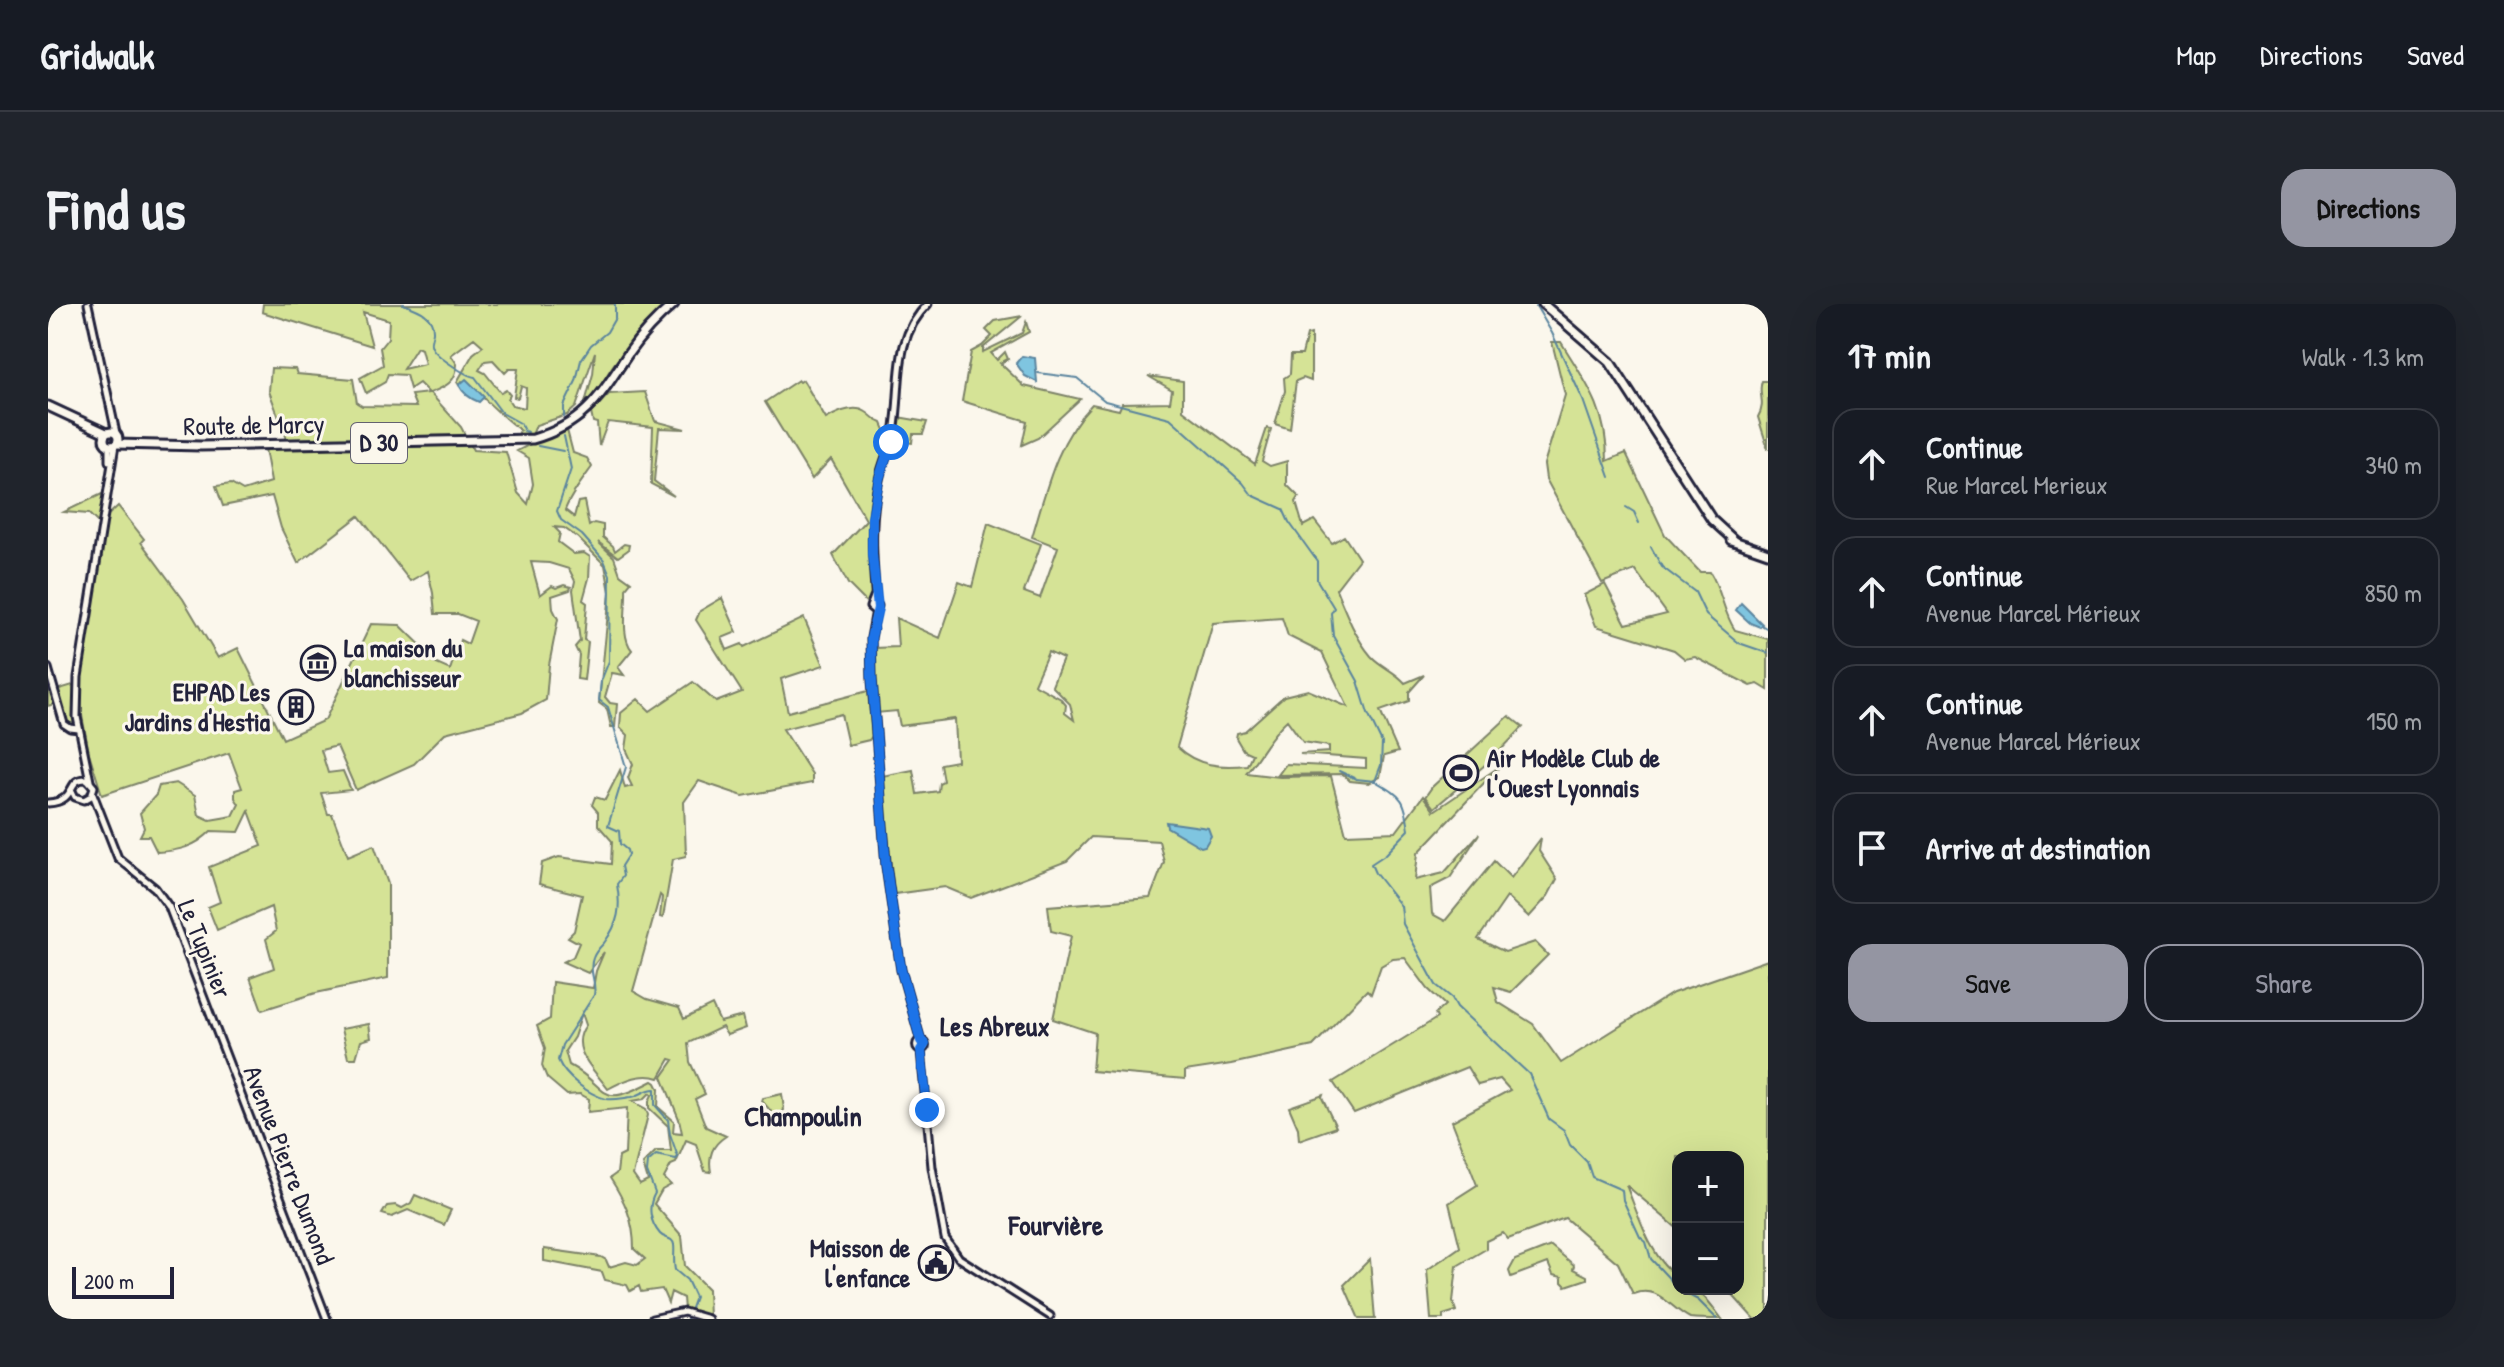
<!DOCTYPE html>
<html lang="en">
<head>
<meta charset="utf-8">
<style>
  body { margin:0; font-family:"Patrick Hand",sans-serif; background:#20242c; color:#f1f3f6 }
  .controls { position:absolute; right:24px; bottom:24px; display:grid; overflow:hidden; border-radius:16px; box-shadow:0 8px 32px #0002 }
  .controls button { width:72px; height:72px; display:grid; place-items:center; padding:0; border:0; border-bottom:2px solid #363941; background:#171b24; color:#f1f3f6; font:40px sans-serif }
  .scale { position:absolute; left:24px; bottom:20px; width:102px; box-sizing:border-box; padding-left:8px; border:4px solid #22223b; border-top:0; font-size:22px; line-height:28px; white-space:nowrap; color:#22223b; -webkit-text-stroke:6px #fbf7ec; paint-order:stroke }
  .stop { position:absolute; width:24px; height:24px; margin:-18px; border:6px solid #1a73e8; border-radius:50%; background:#fff }
  .stop.end { background:#1a73e8; border-color:#fff; box-shadow:0 2px 8px #0008 }
  .list { margin:0; padding:0; list-style:none }
  h2 { display:flex; justify-content:space-between; align-items:center; height:104px; margin:0; padding:0 32px; font-size:34px }
  h2 small { font-size:26px; font-weight:400; color:#9ea1a6 }
  .list li { display:grid; grid-template-columns:52px 1fr auto; gap:24px; align-items:center; box-sizing:border-box; height:112px; margin:0 16px 16px; padding:0 16px; border:2px solid #363941; border-radius:24px }
  .list b { display:block; font-size:30px; white-space:nowrap }
  .list p { margin:0; font-size:26px; white-space:nowrap; color:#9ea1a6 }
  .list em { font-size:26px; font-style:normal; color:#9ea1a6 }
  .actions { display:flex; gap:16px; padding:24px 32px }
  .actions a { flex:1; padding:18px 0; border:2px solid #9495a2; border-radius:24px; text-align:center; font-size:28px; color:#9495a2 }
  .actions .main { background:#9495a2; color:#111 }
  .icon { flex:none; width:44px; height:44px; fill:none; stroke:currentColor; stroke-width:2; stroke-linecap:round; stroke-linejoin:round }
  .map { position:relative; flex:none; width:1720px; height:1015px; overflow:hidden; border-radius:24px }
  header { display:flex; align-items:center; gap:48px; box-sizing:border-box; height:112px; padding:0 40px; background:#171b24; border-bottom:2px solid #363941 }
  header strong { font-size:38px }
  nav { display:flex; gap:44px; margin-inline-start:auto; font-size:28px }
  .intro { display:flex; align-items:center; justify-content:space-between; box-sizing:border-box; height:192px; padding:0 48px }
  h1 { margin:0; font-size:56px }
  .button { padding:20px 36px; border-radius:24px; background:#9495a2; color:#111; font-size:28px; font-weight:700 }
  main { display:flex; gap:48px; padding:0 48px }
  aside { flex:1; background:#171b24; border-radius:24px; box-shadow:0 8px 32px #0002 }
  .map>svg:first-child { display:block }
  .green { fill:#d5e396; stroke:#7c8268; stroke-width:2; fill-rule:evenodd }
  .water { fill:#7fc5e0; stroke:#5a849e; stroke-width:2 }
  .lines { fill:none; stroke-linecap:round; stroke-linejoin:round }
  .stream { stroke:#5a849e; stroke-width:2 }
  .secondary-casing { stroke:#22223b; stroke-width:11 }
  .primary-casing { stroke:#22223b; stroke-width:13 }
  .secondary { stroke:#fbf7ec; stroke-width:5 }
  .primary { stroke:#fbf7ec; stroke-width:7 }
  .route { stroke:#1a73e8; stroke-width:10 }
  .labels { text-anchor:middle; stroke-width:6; stroke-linejoin:round; paint-order:stroke }
  .shield { fill:#fbf7ec; stroke:#636270; stroke-width:2 }
  .shield-label { font-size:24px; font-weight:bold; fill:#22223b }
  .street-label { font-size:26px; fill:#22223b; stroke:#fbf7ec }
  .poi-label { font-size:26px; font-weight:bold; fill:#22223b; stroke:#fbf7ec; text-anchor:start }
  .neighbourhood-label { font-size:28px; font-weight:bold; fill:#22223b; stroke:#fbf7ec }
</style>
</head>
<body>
<header>
<strong>Gridwalk</strong>
<nav><a>Map</a><a>Directions</a><a>Saved</a></nav>
</header>
<div class="intro"><h1>Find us</h1><a class="button">Directions</a></div>
<main>
<div class="map">
<svg width="1720" height="1015" viewBox="0 0 1720 1015">
  <rect width="100%" height="100%" fill="#fbf7ec"/>
  <filter id="ink" filterUnits="userSpaceOnUse"><feTurbulence type="fractalNoise" baseFrequency=".0125" numOctaves="2"/><feDisplacementMap in="SourceGraphic" scale="16" xChannelSelector="R" yChannelSelector="G"/><feConvolveMatrix kernelMatrix="1 2 1 2 8 2 1 2 1" color-interpolation-filters="sRGB"/></filter>
  <g filter="url(#ink)">
    <g class="green">
      <path d="M215,0H621C601,18 583,38 566,60C555,75 552,89 537,99L545,70L547,48L528,103L519,111L488,121L484,131H470L472,126C450,111 436,91 414,77L411,81L409,78L425,50L435,42L426,34L403,51L409,60C409,78 397,83 382,89L413,123L425,146L458,148L470,189L480,200L485,180L481,154L469,147L494,134L519,126L525,149L539,154L544,163C534,177 523,190 517,206L526,213L530,198L536,197L541,222L546,219L555,221V233L565,242L567,247L576,240L581,241L580,246L570,253L550,238L566,253L572,270L583,278L578,284C579,303 572,332 584,346L570,363L576,371L564,369L557,393L562,399L569,400L567,423H563L559,405L551,399L562,288L557,261L530,234L516,224L506,223L512,229L510,238L526,250L536,249L542,253L541,274L535,296L539,299L536,336L540,338L536,376L529,375L531,351L527,343L532,337L525,286L527,277L521,265L501,259L483,258L492,291L504,282L508,284L516,281L523,283L522,286L504,292L505,305L510,315L501,361L498,396L474,409L397,429L366,460L308,486L289,442L273,446L280,469L295,467L303,486L273,489L280,510H284L300,552L326,541L340,580V674L268,689L214,706L202,673L226,664L218,635L228,627L223,603L169,626L160,603L172,598L161,563L214,542L201,507L191,528L163,527C147,543 131,547 109,548L101,532H92L96,524L92,509L108,491L111,482L128,479L147,491L151,511L162,516L185,512L191,500L187,494V486L194,484L181,449L54,491L41,449L32,401L33,378L58,213L70,202L96,235L93,238L135,295L170,354L190,344L235,435L277,416L323,320L352,321L385,353L384,358L402,366L412,336L420,340L428,317L410,310H387L385,289L380,267L362,277L311,212L250,259L233,224L224,192L175,202L168,182L183,180L195,187L223,178L217,145L242,143L221,87L223,64L247,65L249,70L305,75L309,99L314,102L368,103L363,91L381,89L371,79L362,85L358,71L340,70L337,78L318,89L312,74L335,61L332,44L340,34L341,16L315,8L324,42L214,8ZM369,43L373,45L377,60L355,65ZM445,56L457,69L461,65H470L466,93L470,94L473,82L478,84L477,104L464,101L460,95L462,91L458,86L453,89L437,69L431,66L437,57Z"/>
      <path d="M974,12L935,44V48L974,29L978,18L981,28L943,49L949,56L957,48L960,55L952,59L976,82L1032,95L990,134L974,141L979,117L914,97L923,48L934,42L944,32L938,26L947,17Z"/>
      <path d="M1263,30V77L1255,74L1248,77L1242,125L1227,120L1237,87L1236,74L1242,70L1243,51H1254L1259,31Z"/>
      <path d="M1504,38H1513C1539,80 1559,105 1559,157L1578,149L1617,231L1652,268H1662C1674,287 1675,308 1687,326L1720,335V386L1710,380L1703,382L1647,353L1637,355L1626,346L1548,322L1536,291L1557,280L1578,320L1619,310L1587,266L1554,279L1498,175L1496,160L1517,91Z"/>
      <path d="M1100,72L1135,77V106L1207,160L1219,124L1223,125L1214,157L1222,162L1239,157V181L1251,193L1248,198L1255,222L1266,216L1284,239L1296,232L1311,255L1288,285C1297,307 1307,333 1323,352C1333,363 1347,367 1357,379L1376,371L1361,388V397L1332,407L1350,448L1336,452L1332,473L1321,479L1302,477L1295,470L1230,471L1238,460L1318,464V455L1252,450L1281,448V442L1255,438L1239,416C1222,431 1212,452 1198,469L1232,473L1283,472L1298,530L1348,528L1375,492L1386,507L1451,463L1370,549L1367,576L1396,569L1431,530L1402,574L1382,584L1384,610L1397,617L1446,557L1463,574L1493,534L1491,547L1509,575L1500,592L1481,613L1459,593L1430,635L1457,648L1487,638L1500,651L1463,688L1446,683L1450,698L1485,720L1513,759L1625,689L1720,656V1015H1706L1679,985H1690V853H1630V925L1578,881C1591,912 1602,954 1630,973V985C1656,985 1659,996 1674,1015C1665,1015 1650,1015 1642,1014C1621,1004 1611,980 1585,990L1570,959L1517,914L1460,935L1455,929L1438,937V945L1409,962L1405,998L1408,1007L1395,1011V1015H1383L1379,966L1412,943L1401,899L1429,881L1404,817L1462,786L1452,775L1430,781L1419,763L1306,809L1285,778L1389,714L1387,710L1397,701L1380,685L1357,654L1345,655L1333,662L1323,690L1319,686L1265,742L1183,760L1137,767V775L1044,767L1047,729L1005,715L1023,632L1003,627L1000,602L1102,594L1116,558L1111,537L1043,533L1019,557L923,594L897,583L846,590L834,472L865,466L869,490L890,487L891,479L895,477L892,460L909,457L907,415L852,422L849,407L828,409L826,344L850,343L848,314L892,334L911,278L924,283L940,219L993,240L976,288L992,294L1010,243L984,233C998,186 1009,136 1044,100L1071,106L1074,99L1122,98L1124,86ZM1234,314L1240,332L1274,349L1300,403L1260,386L1236,392L1197,427L1189,429L1188,434L1195,446L1204,450L1199,461C1173,464 1149,462 1129,443L1165,319ZM1000,348L1015,355L1004,382L1022,400L1026,416L1017,409L1018,401L1013,395L986,380Z"/>
      <path d="M750,76L752,78L755,76L778,115C788,109 806,100 818,108C825,112 825,116 834,119L841,135L825,194L821,229L823,287L822,296L819,299L800,280L785,251L818,216L783,155L764,175L717,98Z"/>
      <path d="M1714,77H1720V145L1710,113C1719,97 1709,91 1714,77Z"/>
      <path d="M597,88L607,117L637,125L611,124L606,177L626,192L603,180L605,123L560,118L551,142L549,119L545,118L543,109L561,90Z"/>
      <path d="M850,113L879,118L875,130H865L864,139L845,137Z"/>
      <path d="M56,189L51,220L41,210L16,208Z"/>
      <path d="M674,294L689,328L674,334L679,346L694,340L696,343L756,314L776,361L733,375L740,408L820,387L824,432L821,436L800,441L793,410L735,425L764,470V479L695,492L651,477L636,498L638,552L625,555L615,614L612,613L614,593L612,591L585,687L599,695L631,704L636,715L664,701L672,718L695,712L698,724L679,731L674,723L640,739L642,758L657,790L647,795L658,823L678,832C664,841 660,852 663,868L657,867L648,840L638,836L628,859L623,861L616,874L623,881L614,886L606,900L634,932L637,962L660,985L661,1015L648,1008L636,1006L635,994L623,988L620,999L614,985L593,988L591,982L582,987L579,981L557,976L554,968L496,957V945L553,953L558,956L561,963L578,958L589,961L597,955L586,945C586,917 577,897 562,874L569,869L571,853L577,850L579,804L540,808L541,795L532,790L519,791L499,774L494,762L497,744L489,722L502,715L504,678L545,684L548,667L556,648L540,669L515,658L525,653L531,639L520,633L526,627L534,591L491,580L494,559L511,553L563,560L564,537L550,521V508L544,501L547,493L557,496L572,466L577,484L584,482L580,474L585,460L578,445L580,431L572,423L573,409L590,395L602,407L645,378L668,398L694,388L648,316L652,307ZM534,709L538,721C520,745 546,765 560,785C574,777 595,768 611,774L622,755L626,756L614,773L631,815L634,829L625,828L626,817L610,803L611,785L608,779L605,777C548,807 564,784 521,761L517,747L526,733ZM602,789L604,791L601,797V804L620,822L623,847H608L595,860L600,877L592,881L585,871L600,811L598,805L584,797L596,795Z"/>
      <path d="M0,368L5,387L28,380V420L18,419L10,399L0,402Z"/>
      <path d="M1461,412L1475,423L1444,455L1386,504L1377,493L1384,483Z"/>
      <path d="M321,720L323,734L313,737L308,754H300L293,725Z"/>
      <path d="M734,790L736,806L728,813L714,797L715,794Z"/>
      <path d="M1275,791L1274,794L1288,823L1251,836L1250,824L1241,803Z"/>
      <path d="M367,891L403,906L396,921L360,906L344,913L334,910L339,902L348,901L354,904L363,899Z"/>
      <path d="M1503,942L1526,961L1525,965L1539,972V975L1518,982L1514,978V973L1505,971L1500,959L1463,973L1461,967L1467,956Z"/>
      <path d="M1322,955L1327,1015H1311L1296,981Z"/>
    </g>
    <g class="water">
      <path d="M974,52L987,54L989,78L977,72L968,59Z"/>
      <path d="M418,75L436,93L431,98C423,95 415,89 411,81Z"/>
      <path d="M1693,299L1714,320L1712,323L1702,319L1688,306Z"/>
      <path d="M1118,518L1160,524L1163,532L1157,542L1153,543L1119,523Z"/>
    </g>
    <g class="lines">
      <g class="stream">
        <path d="M355,0C369,5 386,10 385,28C385,29 382,39 383,40C384,51 419,72 427,73L454,109L472,119L476,127L480,128"/>
        <path d="M1488,2L1504,29L1535,96L1562,173"/>
        <path d="M990,69L1029,74L1057,97L1122,114L1195,179L1204,191L1235,205L1241,218L1269,257V276L1286,304L1283,309L1285,332L1310,377L1320,410L1334,439L1333,461L1327,477C1354,493 1357,493 1361,526L1338,550L1323,560L1327,569L1353,602L1355,620L1388,681L1404,694L1409,703L1481,770L1501,815L1516,826L1522,841L1539,858L1544,873L1574,886L1575,896L1592,933L1598,938L1603,955L1630,984"/>
        <path d="M516,113V102L528,77L533,56L543,41L559,28L567,14V0"/>
        <path d="M516,132L523,165L509,207L513,216L534,231L556,256L562,271L561,357L553,377L551,396L560,403L578,463L560,522L571,527L572,540L579,546L580,551L573,562L575,572L569,580C573,604 571,619 556,639C552,643 547,648 545,654C540,667 549,678 546,691L514,741L510,756C517,773 540,790 558,795C567,796 575,794 584,793C593,791 598,785 607,785V801L620,816L622,830L630,853L628,855L608,851L600,858L599,868L607,889C599,903 602,918 612,930C616,935 625,933 626,941C627,946 625,957 627,966L639,976L647,993L639,1015"/>
        <path d="M490,142L515,147"/>
        <path d="M1578,203L1586,208L1591,219"/>
        <path d="M1603,243L1614,263L1647,288L1658,311L1691,339L1720,349"/>
        <path d="M1713,321L1720,325"/>
        <path d="M1291,467L1308,475L1327,477"/>
        <path d="M1631,986L1650,996L1669,1015"/>
      </g>
      <g class="secondary-casing">
        <g id="secondary">
          <path d="M40,0L68,129"/>
          <path d="M61,142V157"/>
          <path d="M824,299L830,302L827,307L822,303L826,293"/>
          <path d="M828,299C825,258 821,217 831,176C834,160 842,144 846,128C855,82 843,36 880,0"/>
          <path d="M828,306L823,334L824,375L838,562L853,666L873,737"/>
          <path d="M0,364L16,420L22,424L31,425"/>
          <path d="M42,477L29,413L30,373L67,141"/>
          <path d="M45,490L70,554L107,584L121,603L279,1015"/>
          <path d="M0,499C31,497 17,474 39,475L46,483L43,492L36,496L27,493L24,487"/>
          <circle cx="873" cy="741" r="4.5"/>
          <path d="M873,746L884,863L897,934L911,954L1002,1012"/>
          <path d="M604,1015L636,1008L660,1015"/>
        </g>
      </g>
      <g class="primary-casing">
        <g id="primary">
          <path d="M1495,0L1562,58L1664,216L1687,237"/>
          <path d="M0,102L58,129"/>
          <circle cx="63" cy="135" r="7"/>
          <path d="M68,140L153,142L485,135C537,120 552,92 580,50C593,31 608,15 626,0"/>
          <path d="M1683,236L1720,249"/>
        </g>
      </g>
      <use href="#secondary" class="secondary"/>
      <use href="#primary" class="primary"/>
    </g>
  </g>
  <g class="lines" filter="url(#ink)">
    <path class="route" d="M843,138L831,175L824,214V250L830,304L823,334L824,375L838,562L853,666L873,737L877,740L873,746L879,806"/>
  </g>
  <defs>
    <g id="museum-ring" transform="scale(1.8)"><circle r="9.5" fill="#fbf7ec" stroke="#22223b" stroke-width="1.5"/><path d="M0-6L6-3V-2H-6V-3ZM-5-1h2V3h-2ZM-1-1h2V3h-2ZM3-1h2V3H3ZM-6 4H6V6H-6Z" fill="#22223b"/></g>
    <g id="building-ring" transform="scale(1.8)"><circle r="9.5" fill="#fbf7ec" stroke="#22223b" stroke-width="1.5"/><path d="M-4-6H4V6H1V3H-1V6H-4ZM-2.5-4.3h1.7v1.8h-1.7ZM.8-4.3h1.7v1.8H.8ZM-2.5-1h1.7V.8h-1.7ZM.8-1h1.7V.8H.8Z" fill="#22223b"/></g>
    <g id="stadium-ring" transform="scale(1.8)"><circle r="9.5" fill="#fbf7ec" stroke="#22223b" stroke-width="1.5"/><path d="M0-5a6.5 5 0 1 0 0 10a6.5 5 0 1 0 0-10ZM-3.5-1.8h7v3.6h-7Z" fill="#22223b"/></g>
    <g id="civic-ring" transform="scale(1.8)"><circle r="9.5" fill="#fbf7ec" stroke="#22223b" stroke-width="1.5"/><path d="M-.6-6.5H3V-4.5H.6V-3L4-1V1h2V6H-6V1h2V-1L-.6-3ZM-1.2 2.5V6h2.4V2.5Z" fill="#22223b"/></g>
  </defs>
  <g fill-rule="evenodd">
    <use href="#museum-ring" x="270" y="359"/>
    <use href="#building-ring" x="248" y="403"/>
    <use href="#stadium-ring" x="1413" y="469"/>
    <use href="#civic-ring" x="888" y="959"/>
  </g>
  <g class="labels">
    <rect class="shield" x="303" y="119" width="56" height="40" rx="6"/>
    <g class="shield-label">
      <text x="331" y="147">D 30</text>
    </g>
    <g class="street-label">
      <text transform="translate(206 121) rotate(-1)" y="9">Route de Marcy</text>
      <text transform="translate(157 645) rotate(68)" y="9">Le Tupinier</text>
      <text transform="translate(241 861) rotate(69)" y="9">Avenue Pierre Dumond</text>
    </g>
    <g class="poi-label">
      <text x="296" y="353">La maison du<tspan x="296" dy="30">blanchisseur</tspan></text>
      <text x="222" y="397" text-anchor="end">EHPAD Les<tspan x="222" dy="30">Jardins d'Hestia</tspan></text>
      <text x="1439" y="463">Air Modèle Club de<tspan x="1439" dy="30">l'Ouest Lyonnais</tspan></text>
      <text x="862" y="953" text-anchor="end">Maisson de<tspan x="862" dy="30">l'enfance</tspan></text>
    </g>
    <g class="neighbourhood-label">
      <text x="947" y="732">Les Abreux</text>
      <text x="755" y="822">Champoulin</text>
      <text x="1008" y="931">Fourvière</text>
    </g>
  </g>
</svg>
<div class="controls">
<button>+</button>
<button>−</button>
</div>
<div class="scale">200 m</div>
<div class="stop" style="left:843px;top:138px"></div>
<div class="stop end" style="left:879px;top:806px"></div>
</div>
<aside>
<h2>17 min<small>Walk · 1.3 km</small></h2>
<ul class="list">
<li><svg class="icon" aria-label="ahead" viewBox="0 0 24 24"><path d="M12 20V5M6 11l6-6 6 6"/></svg><div><b>Continue</b><p>Rue Marcel Merieux</p></div><em>340 m</em></li>
<li><svg class="icon" aria-label="ahead" viewBox="0 0 24 24"><path d="M12 20V5M6 11l6-6 6 6"/></svg><div><b>Continue</b><p>Avenue Marcel Mérieux</p></div><em>850 m</em></li>
<li><svg class="icon" aria-label="ahead" viewBox="0 0 24 24"><path d="M12 20V5M6 11l6-6 6 6"/></svg><div><b>Continue</b><p>Avenue Marcel Mérieux</p></div><em>150 m</em></li>
<li><svg class="icon" aria-label="arrive" viewBox="0 0 24 24"><path d="M6 21V4h12l-3 4 3 4H6"/></svg><div><b>Arrive at destination</b></div></li>
</ul>
<div class="actions"><a class="main">Save</a><a>Share</a></div>
</aside>
</main>
</body>
</html>
